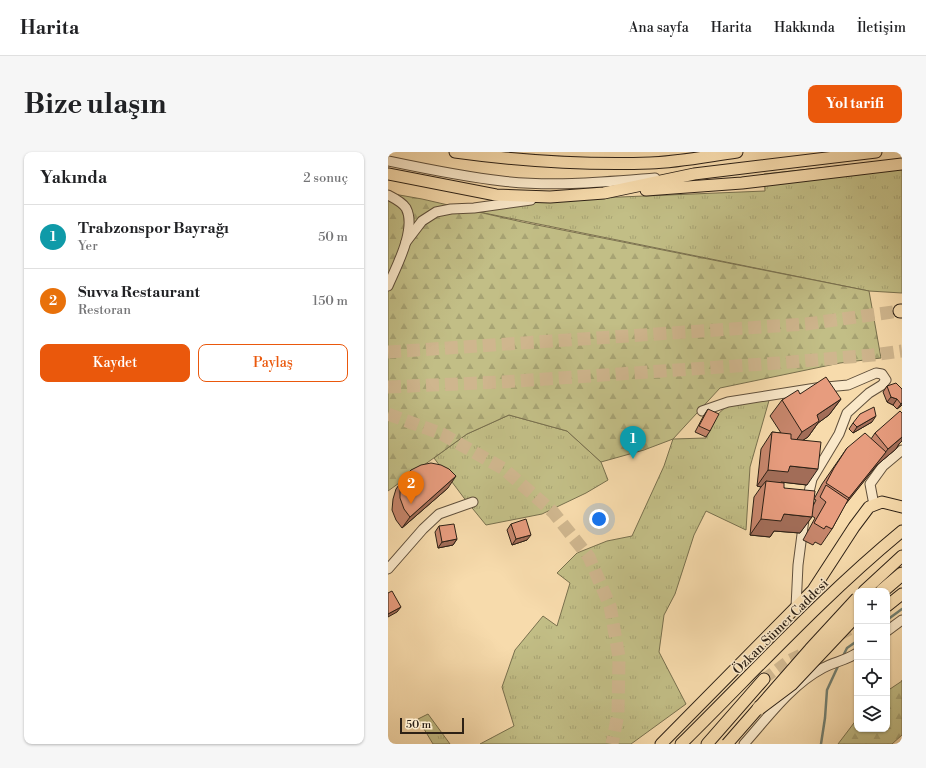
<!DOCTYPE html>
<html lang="tr">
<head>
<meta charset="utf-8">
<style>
  body { margin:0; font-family:"Libre Bodoni",serif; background:#f6f6f6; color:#202124 }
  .controls { position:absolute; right:12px; bottom:12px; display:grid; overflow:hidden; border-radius:8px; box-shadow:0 1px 3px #0004 }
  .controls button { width:36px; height:36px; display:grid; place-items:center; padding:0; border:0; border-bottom:1px solid #e0e0e0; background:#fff; color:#202124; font:20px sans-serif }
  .scale { position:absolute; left:12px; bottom:10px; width:64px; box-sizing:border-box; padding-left:4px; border:2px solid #2d2116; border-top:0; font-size:11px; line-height:14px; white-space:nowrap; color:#2d2116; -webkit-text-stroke:3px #fae8c9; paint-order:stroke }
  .you { position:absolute; left:211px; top:367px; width:14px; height:14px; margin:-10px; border:3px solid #fff; border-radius:50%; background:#1a73e8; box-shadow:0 0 0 6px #1a73e833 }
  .badge { display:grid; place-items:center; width:26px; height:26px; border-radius:50%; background:#ea580c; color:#fff; font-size:13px; font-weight:700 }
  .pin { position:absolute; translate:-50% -33px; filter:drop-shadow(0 1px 2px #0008) }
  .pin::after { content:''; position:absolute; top:21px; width:14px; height:12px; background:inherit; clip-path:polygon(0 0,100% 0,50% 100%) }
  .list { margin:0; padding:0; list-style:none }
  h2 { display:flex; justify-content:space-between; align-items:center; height:52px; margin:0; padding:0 16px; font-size:17px }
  h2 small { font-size:13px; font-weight:400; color:#757577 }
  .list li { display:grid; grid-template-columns:26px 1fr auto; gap:12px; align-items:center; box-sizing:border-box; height:64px; padding:0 16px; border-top:1px solid #e0e0e0 }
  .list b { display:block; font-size:15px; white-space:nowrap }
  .list p { margin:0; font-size:13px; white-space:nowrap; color:#757577 }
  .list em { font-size:13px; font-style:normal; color:#757577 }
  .actions { display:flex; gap:8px; padding:12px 16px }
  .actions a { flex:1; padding:9px 0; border:1px solid #ea580c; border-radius:8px; text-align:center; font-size:14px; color:#ea580c }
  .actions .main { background:#ea580c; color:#fff }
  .icon { flex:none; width:22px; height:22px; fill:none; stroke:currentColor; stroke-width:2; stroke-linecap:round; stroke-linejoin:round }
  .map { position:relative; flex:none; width:514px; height:592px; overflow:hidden; border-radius:8px }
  header { display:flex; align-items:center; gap:24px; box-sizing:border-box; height:56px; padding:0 20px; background:#fff; border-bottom:1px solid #e0e0e0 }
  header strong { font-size:19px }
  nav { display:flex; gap:22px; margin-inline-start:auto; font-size:14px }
  .intro { display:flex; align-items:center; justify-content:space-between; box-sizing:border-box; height:96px; padding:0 24px }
  h1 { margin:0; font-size:28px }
  .button { padding:10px 18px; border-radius:8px; background:#ea580c; color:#fff; font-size:14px; font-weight:700 }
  main { display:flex; gap:24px; padding:0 24px }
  aside { flex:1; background:#fff; border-radius:8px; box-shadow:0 1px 3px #0004 }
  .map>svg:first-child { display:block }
  .grass { fill:url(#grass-tufts); stroke:#78704e }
  .forest { fill:url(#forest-firs); stroke:#78704e }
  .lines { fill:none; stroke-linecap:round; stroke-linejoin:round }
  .stream { stroke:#707d6f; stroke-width:2.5 }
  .major-tunnel { stroke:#cfb68e; stroke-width:11; stroke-dasharray:11 5.5; stroke-linecap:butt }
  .highway-tunnel { stroke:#cfb68e; stroke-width:13; stroke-dasharray:13 6; stroke-linecap:butt }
  .minor-casing { stroke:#60503c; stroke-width:11 }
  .major-casing { stroke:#2d2116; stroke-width:13 }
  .highway-casing { stroke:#2d2116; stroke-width:15 }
  .minor { stroke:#fae8c9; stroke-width:9 }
  .major { stroke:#f7dbac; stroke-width:11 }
  .highway { stroke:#f7dbac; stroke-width:13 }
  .major-bridge-casing { stroke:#2d2116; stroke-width:13; stroke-linecap:butt }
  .highway-bridge-casing { stroke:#2d2116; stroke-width:15; stroke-linecap:butt }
  .major-bridge { stroke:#f7dbac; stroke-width:11 }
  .highway-bridge { stroke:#f7dbac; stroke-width:13 }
  .wall { fill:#c7866c; stroke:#2d2116 }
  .shaded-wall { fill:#a26d58; stroke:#2d2116 }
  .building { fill:#e79c7e; stroke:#2d2116 }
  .labels { text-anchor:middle; stroke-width:3; stroke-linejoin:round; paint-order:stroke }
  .street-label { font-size:13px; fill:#2d2116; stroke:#fae8c9 }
</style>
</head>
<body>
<header>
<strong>Harita</strong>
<nav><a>Ana sayfa</a><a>Harita</a><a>Hakkında</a><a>İletişim</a></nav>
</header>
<div class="intro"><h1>Bize ulaşın</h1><a class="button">Yol tarifi</a></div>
<main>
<aside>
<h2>Yakında<small>2 sonuç</small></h2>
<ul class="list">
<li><span class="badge" style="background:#0f9aa8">1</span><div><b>Trabzonspor Bayrağı</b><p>Yer</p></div><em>50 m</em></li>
<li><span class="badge" style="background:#e8710a">2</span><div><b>Suvva Restaurant</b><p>Restoran</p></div><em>150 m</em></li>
</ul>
<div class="actions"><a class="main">Kaydet</a><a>Paylaş</a></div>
</aside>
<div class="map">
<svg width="514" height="592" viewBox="0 0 514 592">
  <defs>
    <pattern id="grass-tufts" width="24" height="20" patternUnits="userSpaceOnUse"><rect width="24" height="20" fill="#c2be86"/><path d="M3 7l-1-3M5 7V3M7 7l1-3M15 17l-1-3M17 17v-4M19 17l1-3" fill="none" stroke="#a7a373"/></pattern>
    <pattern id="forest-firs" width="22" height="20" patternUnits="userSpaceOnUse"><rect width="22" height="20" fill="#c2be86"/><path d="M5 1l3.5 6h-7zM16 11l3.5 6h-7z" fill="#a7a373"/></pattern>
  </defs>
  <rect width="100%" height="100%" fill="#f7dbac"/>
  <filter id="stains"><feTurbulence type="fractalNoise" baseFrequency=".005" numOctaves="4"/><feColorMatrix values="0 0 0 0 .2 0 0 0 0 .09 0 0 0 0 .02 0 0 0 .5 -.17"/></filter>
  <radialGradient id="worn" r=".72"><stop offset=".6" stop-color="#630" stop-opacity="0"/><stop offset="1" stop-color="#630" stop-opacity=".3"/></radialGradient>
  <g class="grass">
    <path d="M514,7V141L481,139L91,60L160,48L377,39L376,22Z"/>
    <path d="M382,245L362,315L358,378L318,359L306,383L287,442L276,463L271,500L298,552L243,592H92L126,574L114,535L127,498L155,464L169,474L182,431L169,421L189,401L219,389L244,384L276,314L285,287L318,286L329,263L340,253Z"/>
    <path d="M121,263L179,279L213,310L220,328L198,341L154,362L98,373L76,346L46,306L79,282Z"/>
    <path d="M40,562L62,592H45L30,567Z"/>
  </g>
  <g class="forest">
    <path d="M0,41L34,47L134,70L481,139L493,206L452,211L332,236L285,287L256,298L213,310L179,279L121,263L79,282L0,339Z"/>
    <path d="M514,528V583L504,592H450L469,567V577H499V539L514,529Z"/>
  </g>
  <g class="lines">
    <g class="stream">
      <path d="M499,468L514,457"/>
      <path d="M454,506L459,496L469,489"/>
      <path d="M433,592L437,566L439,538L451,512"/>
    </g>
    <g class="major-tunnel">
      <path d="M452,483L469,474"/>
      <path d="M376,527L401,508L421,498"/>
    </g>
    <g class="highway-tunnel">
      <path d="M0,200L418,172L512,159"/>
      <path d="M0,235L114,230L391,211L485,203L514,199"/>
      <path d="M0,262L54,282L116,317L165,360L201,405L222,454L231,505L230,562L224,592"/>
    </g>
    <g class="minor-casing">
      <g id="minor">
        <path d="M0,9C38,17 76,25 114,29C165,35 216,30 267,26"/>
        <path d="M0,43C6,46 14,50 18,56C29,77 8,115 0,134"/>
        <path d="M18,90L34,69L48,60L63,57L86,56L143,48"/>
        <path d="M314,259L340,250L428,236L460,233L488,221L494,222L498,228L494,233L481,241L459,261L451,282L424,327L419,349"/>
        <path d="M486,353L482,332L495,314L514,298"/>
        <path d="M0,417L35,377L51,362L85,350"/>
        <path d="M408,455L410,413L416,367"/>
        <path d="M499,479L514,468"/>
        <path d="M356,592C380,565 403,533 435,516C446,510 459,508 469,501"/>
      </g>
    </g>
    <g class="major-casing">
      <g id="major">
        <path d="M67,0C132,9 197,13 262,11C291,10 320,4 349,0"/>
        <path d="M0,22L108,43L162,45L216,41L306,22L488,0"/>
        <path d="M258,38L354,31L514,12"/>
        <path d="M476,439L514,404"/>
        <path d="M499,454L514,442"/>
        <path d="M273,592L425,438L466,375L481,355L494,350L514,355"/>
        <path d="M293,592C366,520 435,444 514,379"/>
        <path d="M319,592L376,527"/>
      </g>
    </g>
    <g class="highway-casing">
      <g id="highway">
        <path d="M512,159H514"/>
        <path d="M494,439L514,422"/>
      </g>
    </g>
    <use href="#minor" class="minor"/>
    <use href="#major" class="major"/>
    <use href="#highway" class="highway"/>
    <g class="major-bridge-casing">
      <path id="major-bridge" d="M339,592L422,497L469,446"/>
    </g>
    <g class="highway-bridge-casing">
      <path id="highway-bridge" d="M371,556L403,532L469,462"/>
    </g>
    <use href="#major-bridge" class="major-bridge"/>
    <use href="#highway-bridge" class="highway-bridge"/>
  </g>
  <g class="wall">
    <path d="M499,234L514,237V253L509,257L505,253L499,250L495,240Z"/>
    <path d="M412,242L453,247L441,263L430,271L420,285L415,288L419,333L393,330L396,336L425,354L428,348L426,347L434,332L459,296L483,287L487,281L514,261V289L511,292L508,297L489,313L458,351L444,377L433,393L427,390L425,393L415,388L427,366L424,364L412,381L386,379L382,385L362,383L366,345L373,335L369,334L373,297L384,280L393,281L382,264L394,248Z"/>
    <path d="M320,257L322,279L318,285L307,280L316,263Z"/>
    <path d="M484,270L465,281L461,277L465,271Z"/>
    <path d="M16,326L60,336L14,376L8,368L4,358L5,347L8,337Z"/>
    <path d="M123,372L139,388L124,393L119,378Z"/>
    <path d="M51,374L69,387L65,393L50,396L47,380Z"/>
  </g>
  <g class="shaded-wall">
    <path d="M503,245L509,247L505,253L499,250Z"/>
    <path d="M453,247L441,263L430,271L420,285L403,296L414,280L429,263Z"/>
    <path d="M514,251V253L509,257L513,252Z"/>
    <path d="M488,264L484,270L465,281L469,275Z"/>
    <path d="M514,285V289L511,292L508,297L489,313L449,363L461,346L500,297Z"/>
    <path d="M402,314L430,317L419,333L393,330L389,336L378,329L373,335L369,334L380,318Z"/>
    <path d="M68,324L60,336L14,376L22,365Z"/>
    <path d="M396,362L424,365L412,381L386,379L382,385L362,383L373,367Z"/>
    <path d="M143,383L139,388L124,393L128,387Z"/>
    <path d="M69,387L65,393L50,396L54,390Z"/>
    <path d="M13,455L9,460L0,465V462Z"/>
  </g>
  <g class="building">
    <path d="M438,225L453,247L429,263L431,269L414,280L394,248L410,238L412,242Z"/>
    <path d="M508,231L514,237V251L513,252L509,247L503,245L499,234Z"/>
    <path d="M486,255L488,264L469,275L465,271L472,262Z"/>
    <path d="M320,257L331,262L322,279L311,274Z"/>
    <path d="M512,259L514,261V285L500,297L487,281Z"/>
    <path d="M384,280L403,282V287L433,290L430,317L402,314L400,320L380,318Z"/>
    <path d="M477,281L498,300L461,346L438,331L446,316L459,296Z"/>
    <path d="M43,311L53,313L61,317L68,324L22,365L16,357L12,346V336L16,326L23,318L33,313Z"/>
    <path d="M378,329L396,331V336L427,339L424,365L396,362L393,369L373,367Z"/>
    <path d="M438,333L460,348L444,377L438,374L436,377L426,371L438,350L432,345Z"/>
    <path d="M138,367L143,383L128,387L123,372Z"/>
    <path d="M66,372L69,387L54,390L51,374Z"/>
    <path d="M4,439L13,455L0,462V441Z"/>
  </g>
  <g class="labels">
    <g class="street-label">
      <text transform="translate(392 474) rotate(-45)" y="5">Özkan Sümer Caddesi</text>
    </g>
  </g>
  <rect width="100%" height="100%" filter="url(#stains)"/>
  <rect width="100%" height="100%" fill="url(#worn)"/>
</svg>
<div class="controls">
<button>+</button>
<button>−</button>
<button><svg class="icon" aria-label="locate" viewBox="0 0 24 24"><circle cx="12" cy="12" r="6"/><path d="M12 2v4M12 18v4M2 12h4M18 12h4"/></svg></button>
<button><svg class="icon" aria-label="layers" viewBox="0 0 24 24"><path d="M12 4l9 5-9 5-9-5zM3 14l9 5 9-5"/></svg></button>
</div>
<div class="scale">50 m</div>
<div class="you"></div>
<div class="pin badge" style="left:245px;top:307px;background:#0f9aa8">1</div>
<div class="pin badge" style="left:23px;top:352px;background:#e8710a">2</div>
</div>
</main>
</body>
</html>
